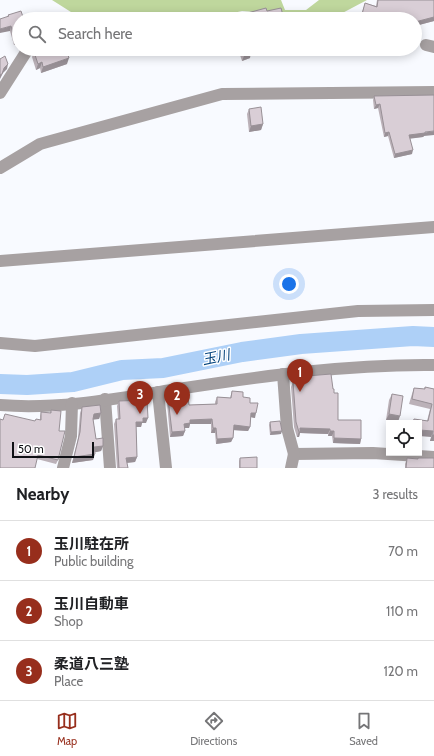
<!DOCTYPE html>
<html lang="en">
<head>
<meta charset="utf-8">
<style>
  body { margin:0; font-family:Cabin,"Noto Sans JP",sans-serif; background:#f2f2f2; color:#202124 }
  .controls { position:absolute; right:12px; bottom:12px; display:grid; overflow:hidden; border-radius:0px; box-shadow:0 2px 10px #0003 }
  .controls button { width:36px; height:36px; display:grid; place-items:center; padding:0; border:0; border-bottom:1px solid #e0e0e0; background:#fff; color:#202124; font:20px sans-serif }
  .scale { position:absolute; left:12px; bottom:10px; width:82px; box-sizing:border-box; padding-left:4px; border:2px solid #0e1014; border-top:0; font-size:11px; line-height:14px; white-space:nowrap; color:#0e1014; -webkit-text-stroke:3px #fff; paint-order:stroke }
  .you { position:absolute; left:289px; top:284px; width:14px; height:14px; margin:-10px; border:3px solid #fff; border-radius:50%; background:#1a73e8; box-shadow:0 0 0 6px #1a73e833 }
  .badge { display:grid; place-items:center; width:26px; height:26px; border-radius:50%; background:#972e1c; color:#fff; font-size:13px; font-weight:700 }
  .pin { position:absolute; translate:-50% -33px; filter:drop-shadow(0 1px 2px #0008) }
  .pin::after { content:''; position:absolute; top:21px; width:14px; height:12px; background:inherit; clip-path:polygon(0 0,100% 0,50% 100%) }
  .list { margin:0; padding:0; list-style:none }
  h2 { display:flex; justify-content:space-between; align-items:center; height:52px; margin:0; padding:0 16px; font-size:17px }
  h2 small { font-size:13px; font-weight:400; color:#757577 }
  .list li { display:grid; grid-template-columns:26px 1fr auto; gap:12px; align-items:center; box-sizing:border-box; height:60px; padding:0 16px; border-top:1px solid #e0e0e0 }
  .list b { display:block; font-size:15px; white-space:nowrap }
  .list p { margin:0; font-size:13px; white-space:nowrap; color:#757577 }
  .list em { font-size:13px; font-style:normal; color:#757577 }
  .icon { flex:none; width:22px; height:22px; fill:none; stroke:currentColor; stroke-width:2; stroke-linecap:round; stroke-linejoin:round }
  .map { position:relative; flex:none; width:434px; height:468px; overflow:hidden }
  .search { position:absolute; background:#fff; box-shadow:0 2px 10px #0003; left:12px; right:12px; top:12px; height:44px; display:flex; align-items:center; gap:10px; box-sizing:border-box; padding:0 14px; border-radius:22px; color:#757577; font-size:15px }
  .sheet { height:232px; background:#fff }
  nav { display:flex; justify-content:space-around; align-items:center; box-sizing:border-box; height:56px; border-top:1px solid #e0e0e0; background:#fff; font-size:11px; color:#757577 }
  nav a { display:grid; justify-items:center; gap:2px }
  nav .on { color:#972e1c }
  .map>svg:first-child { display:block }
  .green { fill:#bfd79d }
  .lines { fill:none; stroke-linecap:round; stroke-linejoin:round }
  .river { stroke:#aed0f7; stroke-width:20 }
  .minor { stroke:#a7a1a2; stroke-width:12 }
  .wall { fill:#bbb1b8 }
  .shaded-wall { fill:#989096 }
  .building { fill:#d9ced6; stroke:#989096 }
  .labels { text-anchor:middle; stroke-width:3; stroke-linejoin:round; paint-order:stroke }
  .water-label { font-size:14px; font-style:italic; fill:#04437c; stroke:#fff }
</style>
</head>
<body>
<div class="map">
<svg width="434" height="468" viewBox="0 0 434 468">
  <rect width="100%" height="100%" fill="#f8faff"/>
  <path class="green" d="M52,0H281L285,10H306L319,0H367L333,18L242,11L206,19H82Z"/>
  <g class="lines">
    <path class="river" d="M0,384L27,385L73,382L122,370L163,368L242,352L301,344L413,336L434,337"/>
    <g class="minor">
      <path d="M426,45L434,47"/>
      <path d="M0,93L28,49"/>
      <path d="M0,168L40,144L47,142L222,94L434,92"/>
      <path d="M0,261L434,227"/>
      <path d="M0,343L35,346L358,311L434,310"/>
      <path d="M283,374L287,428L294,454L373,453L434,457"/>
      <path d="M158,392L166,468"/>
      <path d="M105,399L110,468"/>
      <path d="M0,405C58,410 121,398 178,389C263,376 348,364 434,365"/>
      <path d="M63,468L71,436L72,403"/>
      <path d="M291,468L294,454"/>
    </g>
  </g>
  <g class="wall">
    <path d="M377,0H434V21L415,26V19H360L365,3L376,6Z"/>
    <path d="M8,15L19,43L14,45L10,31L7,17Z"/>
    <path d="M238,49H250V58L242,61Z"/>
    <path d="M34,52L67,64L41,73L40,68L36,70L32,57Z"/>
    <path d="M374,96L424,136L423,137L410,138L412,154L394,158L388,136L384,137L378,108L374,109L373,100Z"/>
    <path d="M249,109L263,124L261,130L249,132L247,114Z"/>
    <path d="M307,376L333,389L338,420L361,439L360,444L333,443L332,436H328V434L300,433L299,437H297L294,427L291,387L293,382L305,381Z"/>
    <path d="M425,387L434,389V441H430L431,437L419,423H412L414,419L427,421L430,409L409,404L412,394L414,388L424,389Z"/>
    <path d="M232,391L250,403L255,418L251,417L250,427L248,431L234,430L233,438L231,442L216,444L215,433H211V424H190L189,428H184L185,431L183,436L170,437L167,403L168,398L189,405L215,404V402L217,397L230,398Z"/>
    <path d="M392,394L398,422L386,420L389,400Z"/>
    <path d="M119,401L146,423H142L141,427H136L137,457L135,462L127,463L128,468H117L114,424L116,419H118L117,406Z"/>
    <path d="M82,407L101,413L99,419H93L96,439L103,446L101,451L95,452L93,460L72,463L78,438L80,413Z"/>
    <path d="M51,410L59,431L58,460L56,464L37,459L3,420L35,421L40,420V416L41,412L50,413Z"/>
    <path d="M270,422L281,434L270,435L269,425Z"/>
    <path d="M240,458L257,468H239V461Z"/>
    <path d="M407,458L418,459L434,468H405V464Z"/>
  </g>
  <g class="shaded-wall">
    <path d="M434,17V21L415,26V22Z"/>
    <path d="M11,26L10,31L0,33V29Z"/>
    <path d="M19,39V43L14,45L15,40Z"/>
    <path d="M251,53L250,58L242,61L244,56Z"/>
    <path d="M69,58L67,64L41,73L43,67Z"/>
    <path d="M42,62L40,68L36,70L38,64Z"/>
    <path d="M8,64L7,69L3,73L0,79V75L4,68Z"/>
    <path d="M380,104L378,108L374,109L376,105Z"/>
    <path d="M263,124L261,130L249,132L251,126Z"/>
    <path d="M434,131V135L424,136L423,137L408,139L409,135Z"/>
    <path d="M389,132L388,136L384,137L385,133Z"/>
    <path d="M413,150L412,154L394,158L395,154Z"/>
    <path d="M101,413L99,419L91,420L94,414Z"/>
    <path d="M251,413H256L255,418L250,417Z"/>
    <path d="M389,414L400,416L398,422L386,420Z"/>
    <path d="M143,418H148L146,423H142L141,427H134L136,422Z"/>
    <path d="M212,419L211,424H190L189,428H182L184,424L190,420Z"/>
    <path d="M234,425L250,427L248,431L232,430Z"/>
    <path d="M213,428H216L215,433H211Z"/>
    <path d="M300,428L330,429L328,434L300,433L299,437H297Z"/>
    <path d="M419,430L433,431L431,437L419,436Z"/>
    <path d="M185,431L183,436L170,437L172,432Z"/>
    <path d="M282,431L281,434L270,435L271,432Z"/>
    <path d="M330,431H334L332,436H328Z"/>
    <path d="M432,435H434V441H430Z"/>
    <path d="M233,438L231,442L216,444L217,439Z"/>
    <path d="M334,438L361,439L360,444L333,443Z"/>
    <path d="M103,446L101,451L92,453L94,447Z"/>
    <path d="M95,454L93,460L72,463L74,457Z"/>
    <path d="M137,457L135,462L124,463L126,458Z"/>
  </g>
  <g class="building">
    <path d="M378,0H434V17L415,22V19H367L361,18L365,3L377,7Z"/>
    <path d="M266,8L267,11L281,8L284,19H242L240,15Z"/>
    <path d="M21,11L23,17L30,14L33,17L36,15L38,17L39,16L41,19H19V39L15,40L11,26L0,29V19L9,16L8,15Z"/>
    <path d="M41,49H66L69,58L43,67L42,62L38,64L34,52Z"/>
    <path d="M242,49H250L251,53L244,56Z"/>
    <path d="M5,56L8,64L4,68L2,74L0,75V59Z"/>
    <path d="M434,95V131L425,132V133L409,135L413,150L395,154L389,132L385,133L380,104L376,105L374,96Z"/>
    <path d="M261,107L263,124L251,126L249,109Z"/>
    <path d="M331,374L333,389H334V393H338V420H361V439L334,438V431H330V429L300,428V432H299L296,422L293,382L307,381V376Z"/>
    <path d="M425,387L434,389V435H432L433,431L419,430V423H413L414,419L428,421L432,404L412,399L414,388L425,389Z"/>
    <path d="M232,391L243,392V397L250,398V403H258L256,413H251L250,427L234,425L233,438L217,439L216,428H213L212,419L190,420V423L184,424L185,431L172,432L168,398L188,397L189,405L217,404V397L231,398Z"/>
    <path d="M392,394L403,396L400,416L389,414Z"/>
    <path d="M147,400L148,418H143V422H136L137,457L126,458L128,468H119L116,419H120L119,401Z"/>
    <path d="M100,405L101,413L94,414L93,419L96,439L103,438V446L94,447L95,454L74,457L80,432L82,407Z"/>
    <path d="M51,410L61,411L59,431H65L58,460L38,455L35,468H0V419L3,420L5,414L35,421L36,419L41,420V412L51,413Z"/>
    <path d="M280,421L282,431L271,432L270,422Z"/>
    <path d="M257,457V468H240V458Z"/>
    <path d="M407,458L418,459V458H434V468H406Z"/>
  </g>
  <g class="labels">
    <g class="water-label">
      <text transform="translate(216 357) rotate(-12)" y="5">玉川</text>
    </g>
  </g>
</svg>
<div class="controls">
<button><svg class="icon" aria-label="locate" viewBox="0 0 24 24"><circle cx="12" cy="12" r="6"/><path d="M12 2v4M12 18v4M2 12h4M18 12h4"/></svg></button>
</div>
<div class="scale">50 m</div>
<div class="you"></div>
<div class="pin badge" style="left:300px;top:392px">1</div>
<div class="pin badge" style="left:177px;top:415px">2</div>
<div class="pin badge" style="left:140px;top:414px">3</div>
<div class="search"><svg class="icon" aria-label="search" viewBox="0 0 24 24"><circle cx="10" cy="10" r="6"/><path d="M15 15l6 6"/></svg>Search here</div>
</div>
<section class="sheet">
<h2>Nearby<small>3 results</small></h2>
<ul class="list">
<li><span class="badge">1</span><div><b>玉川駐在所</b><p>Public building</p></div><em>70 m</em></li>
<li><span class="badge">2</span><div><b>玉川自動車</b><p>Shop</p></div><em>110 m</em></li>
<li><span class="badge">3</span><div><b>柔道八三塾</b><p>Place</p></div><em>120 m</em></li>
</ul>
</section>
<nav>
<a class="on"><svg class="icon" aria-label="map" viewBox="0 0 24 24"><path d="M3 6l6-2 6 2 6-2v14l-6 2-6-2-6 2zM9 4v14M15 6v14"/></svg>Map</a>
<a><svg class="icon" aria-label="directions" viewBox="0 0 24 24"><path d="M12 3l9 9-9 9-9-9zM9 14v-3h6M13 9l2 2-2 2"/></svg>Directions</a>
<a><svg class="icon" aria-label="saved" viewBox="0 0 24 24"><path d="M7 4h10v16l-5-4-5 4z"/></svg>Saved</a>
</nav>
</body>
</html>
